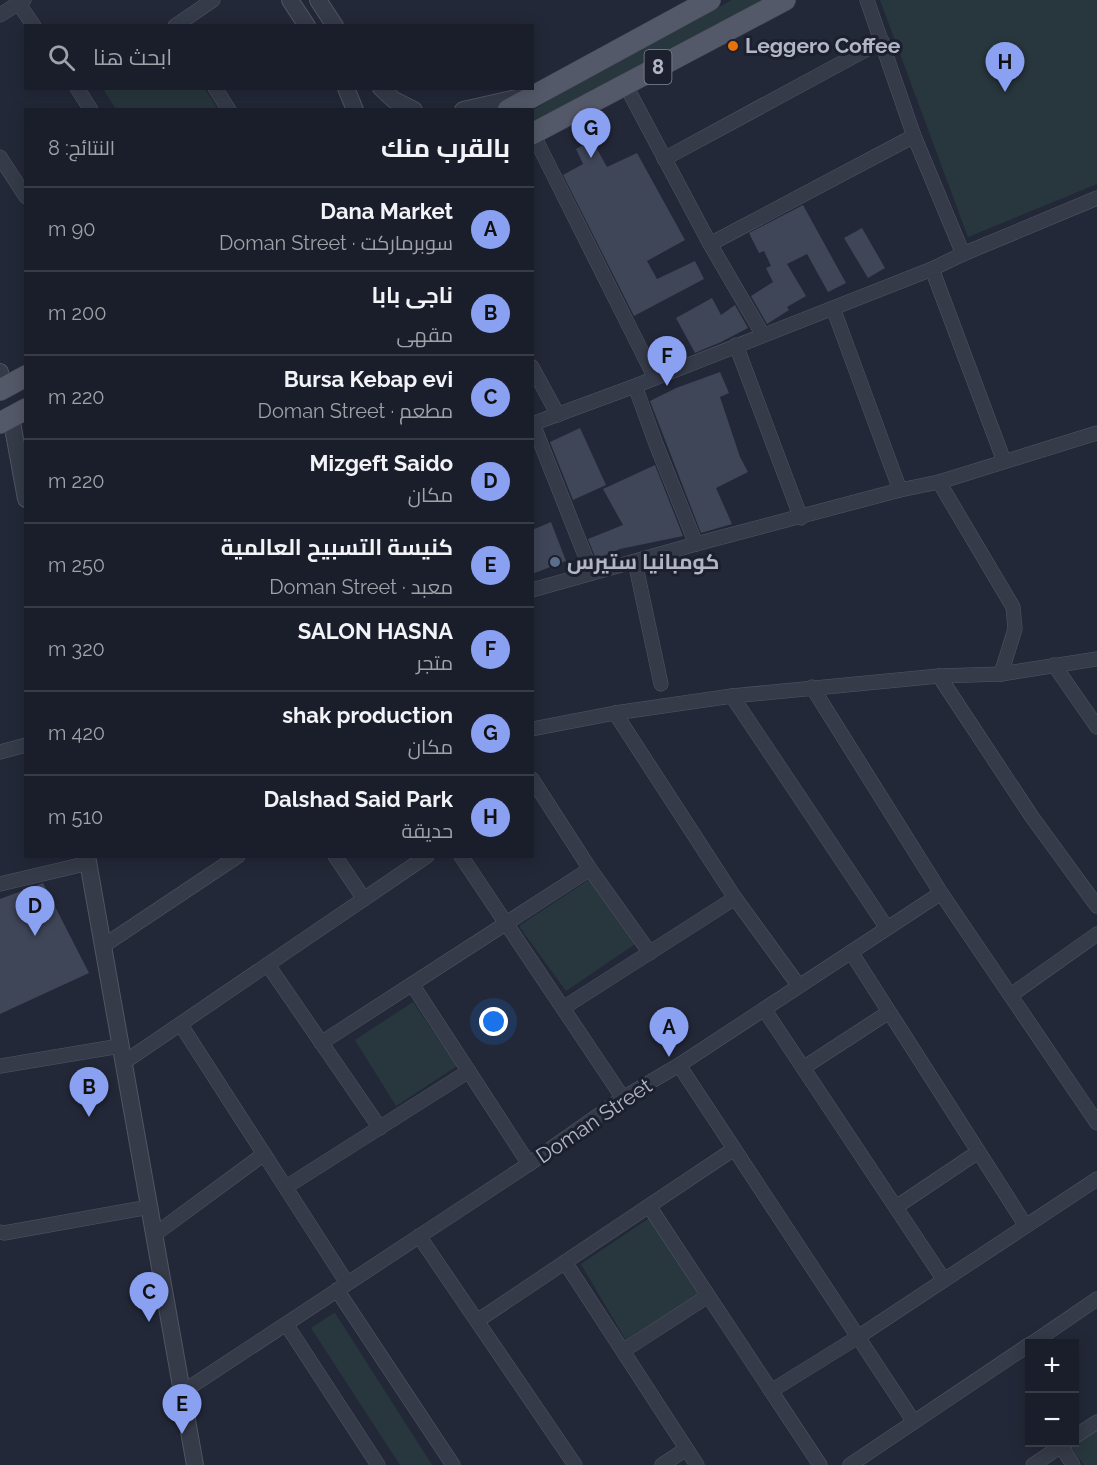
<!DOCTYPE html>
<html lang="ar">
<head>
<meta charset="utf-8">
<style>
  body { margin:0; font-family:Raleway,Cairo,sans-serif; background:#272b36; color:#f1f3f6; direction:rtl }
  .controls { position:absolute; right:18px; bottom:18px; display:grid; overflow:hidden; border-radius:0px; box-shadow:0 3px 15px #0003 }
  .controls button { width:54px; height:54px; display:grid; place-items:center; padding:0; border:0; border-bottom:2px solid #383c47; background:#1a1e2a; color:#f1f3f6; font:30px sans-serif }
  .you { position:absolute; left:494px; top:1022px; width:21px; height:21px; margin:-15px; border:4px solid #fff; border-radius:50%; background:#1a73e8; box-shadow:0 0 0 9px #1a73e833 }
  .badge { display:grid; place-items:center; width:39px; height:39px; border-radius:50%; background:#8aa0f1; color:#111; font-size:20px; font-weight:700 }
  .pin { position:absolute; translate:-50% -50px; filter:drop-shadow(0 2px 3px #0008) }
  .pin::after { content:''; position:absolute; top:32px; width:21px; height:18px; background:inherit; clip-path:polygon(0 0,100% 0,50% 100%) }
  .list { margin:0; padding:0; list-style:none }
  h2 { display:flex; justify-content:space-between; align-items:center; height:78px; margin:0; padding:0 24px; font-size:26px }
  h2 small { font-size:20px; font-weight:400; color:#9fa2a8 }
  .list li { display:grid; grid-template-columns:39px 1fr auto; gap:18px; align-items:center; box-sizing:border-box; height:84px; padding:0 24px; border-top:2px solid #383c47 }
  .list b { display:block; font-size:22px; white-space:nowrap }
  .list p { margin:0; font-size:20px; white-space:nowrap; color:#9fa2a8 }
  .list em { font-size:20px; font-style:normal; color:#9fa2a8 }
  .icon { flex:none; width:33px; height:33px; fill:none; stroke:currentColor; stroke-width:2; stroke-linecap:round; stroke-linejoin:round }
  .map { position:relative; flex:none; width:1097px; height:1465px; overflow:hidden; direction:ltr }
  .search { position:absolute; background:#1a1e2a; box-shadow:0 3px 15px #0003; left:24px; top:24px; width:510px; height:66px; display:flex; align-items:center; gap:15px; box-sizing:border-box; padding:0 21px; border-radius:0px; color:#9fa2a8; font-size:22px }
  .panel { position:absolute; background:#1a1e2a; box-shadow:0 3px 15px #0003; left:24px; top:108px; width:510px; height:750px; border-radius:0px; direction:rtl }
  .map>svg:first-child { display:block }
  .green { fill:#28373d }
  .building { fill:#3f4658 }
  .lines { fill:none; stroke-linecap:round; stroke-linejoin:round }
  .minor-casing { stroke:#515564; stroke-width:15 }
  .tertiary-casing { stroke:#515564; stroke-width:18 }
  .primary-casing { stroke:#404452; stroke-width:22 }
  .minor { stroke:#363b49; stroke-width:14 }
  .tertiary { stroke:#363b49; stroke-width:16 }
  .primary { stroke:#545969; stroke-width:21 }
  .food-dot { fill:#e8710a; stroke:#1c202e; stroke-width:2 }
  .service-dot { fill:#5c6f8a; stroke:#1c202e; stroke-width:2 }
  .labels { text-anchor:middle; stroke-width:6; stroke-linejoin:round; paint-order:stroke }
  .shield { fill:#1c202e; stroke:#848898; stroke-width:1.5 }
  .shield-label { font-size:20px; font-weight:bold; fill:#b1b5c5 }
  .poi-label { font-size:21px; font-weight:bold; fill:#b1b5c5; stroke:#1c202e; text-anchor:start }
  .street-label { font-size:21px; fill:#b1b5c5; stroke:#1c202e }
</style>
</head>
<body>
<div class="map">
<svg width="1097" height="1465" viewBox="0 0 1097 1465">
  <rect width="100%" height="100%" fill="#232838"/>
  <g class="green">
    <path d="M732,0H764L533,122L532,111L561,93Z"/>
    <path d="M880,0H1097V184L968,237Z"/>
    <path d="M103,89H205L218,109H116Z"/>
    <path d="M590,879L635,944L566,991L519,926Z"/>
    <path d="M413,1002L457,1066L396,1106L355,1040Z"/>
    <path d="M651,1217L700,1294L627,1342L581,1264Z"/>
    <path d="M334,1313H335L432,1465H400L311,1328Z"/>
    <path d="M1097,1429V1465H1084L1070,1447Z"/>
  </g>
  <g class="building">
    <path d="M592,140L607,167L637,153L685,240L647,261L657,279L695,261L704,279L634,316L563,175L583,164L576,149Z"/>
    <path d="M803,205L846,283L828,292L807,254L787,264L806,296L787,307L789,310L767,324L751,296L773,282L766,268L771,266L764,251L759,253L749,233Z"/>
    <path d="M862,228L885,268L868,278L844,238Z"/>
    <path d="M712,298L721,315L735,305L748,328L721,342L695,353L676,318Z"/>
    <path d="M720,372L729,393L720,397L740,457L748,472L716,488L732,524L701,533L650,401L676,388Z"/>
    <path d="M580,428L606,485L573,500L550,442Z"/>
    <path d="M655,465L683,536L620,549L596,559L588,539L623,525L603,489Z"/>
    <path d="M551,522L566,561L532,574V530Z"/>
    <path d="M43,883L89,973L0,1014V899Z"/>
  </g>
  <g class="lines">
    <g class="minor-casing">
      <g id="minor">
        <path d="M867,0L914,136L963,254"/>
        <path d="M19,4L34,26"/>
        <path d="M0,15L24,0"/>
        <path d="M175,26L213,0"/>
        <path d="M625,84L710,244L763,335"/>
        <path d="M77,88L91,110"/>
        <path d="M215,88L229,110"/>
        <path d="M533,134L655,378"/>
        <path d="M0,157L26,197"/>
        <path d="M664,159L882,41"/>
        <path d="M710,244L914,136"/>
        <path d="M932,269L1004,461"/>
        <path d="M833,308L900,490"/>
        <path d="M736,345L801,518"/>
        <path d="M532,367L558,415"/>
        <path d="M635,386L656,444L696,544"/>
        <path d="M532,424L635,386L932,269L963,254L1097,198"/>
        <path d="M533,424L592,573"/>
        <path d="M939,482L1013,607L1015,629L1001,674"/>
        <path d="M635,562L661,684"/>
        <path d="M532,590L696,544L900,490L939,482L1097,433"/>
        <path d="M1054,665L1097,727"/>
        <path d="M939,676L1032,817L1097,906"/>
        <path d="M812,687L941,893L1097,1123"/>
        <path d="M732,696L887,928"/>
        <path d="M615,713L735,898L799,986"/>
        <path d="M532,729L615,713L732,696L939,676L1001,674L1097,659"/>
        <path d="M0,752L26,745"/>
        <path d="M532,779L590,869L650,953"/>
        <path d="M335,856L364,899"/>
        <path d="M461,856L623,1098"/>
        <path d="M0,884L89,863"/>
        <path d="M103,946L238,856"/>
        <path d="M851,952L1026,1226"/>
        <path d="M268,965L380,1128"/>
        <path d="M412,984L529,1164"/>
        <path d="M1011,995L1097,934"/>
        <path d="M563,1008L735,898"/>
        <path d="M764,1009L944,1280"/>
        <path d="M181,1025L347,1283"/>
        <path d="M321,1043L590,869"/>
        <path d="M123,1063L427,856"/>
        <path d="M679,1065L914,1422"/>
        <path d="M0,1066L120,1046"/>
        <path d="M803,1068L889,1012"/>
        <path d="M286,1187L469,1071"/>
        <path d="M649,1206L820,1465"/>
        <path d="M896,1207L978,1152"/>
        <path d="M0,1232L4,1233L149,1207"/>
        <path d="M154,1235L264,1154"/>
        <path d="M419,1236L575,1465"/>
        <path d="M565,1262L697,1465"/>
        <path d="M337,1290L453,1465"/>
        <path d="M477,1321L734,1149"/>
        <path d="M286,1324L378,1465"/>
        <path d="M1031,1344L1097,1299"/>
        <path d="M623,1351L708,1296"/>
        <path d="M771,1391L858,1337L1097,1179"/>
        <path d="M181,1393L529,1164L623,1098L679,1065L941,893"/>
        <path d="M1074,1437L1097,1422"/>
        <path d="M1061,1446L1073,1465"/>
        <path d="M662,1465L686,1449"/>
        <path d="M850,1465L1030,1344"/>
        <path d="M1033,1465L1067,1442"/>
      </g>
    </g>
    <g class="tertiary-casing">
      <g id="tertiary">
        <path d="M290,0L307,26"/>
        <path d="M318,0L335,26"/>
        <path d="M346,88L355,110"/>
        <path d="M381,88L394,100L414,110"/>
        <path d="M463,110L526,96"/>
        <path d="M0,372L3,388"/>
        <path d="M11,417L26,499"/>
        <path d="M87,856L195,1465"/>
      </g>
    </g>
    <g class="primary-casing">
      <g id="primary">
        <path d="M508,110L710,0"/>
        <path d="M532,134L785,0"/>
        <path d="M0,390L26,376"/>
        <path d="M0,423L26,409"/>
      </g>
    </g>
    <use href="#minor" class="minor"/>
    <use href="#tertiary" class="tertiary"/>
    <use href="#primary" class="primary"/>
  </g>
  <circle class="food-dot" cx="733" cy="46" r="6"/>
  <circle class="service-dot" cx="555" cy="562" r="6"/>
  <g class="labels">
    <rect class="shield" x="644.5" y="50" width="27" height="34" rx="4.5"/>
    <g class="shield-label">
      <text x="658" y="74">8</text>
    </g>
    <g class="poi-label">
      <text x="745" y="53">Leggero Coffee</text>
      <text x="567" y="569">كومبانيا ستيرس</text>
    </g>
    <g class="street-label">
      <text transform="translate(594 1121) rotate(-34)" y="7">Doman Street</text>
    </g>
  </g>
</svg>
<div class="controls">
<button>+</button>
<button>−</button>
</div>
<div class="you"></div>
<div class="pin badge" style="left:669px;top:1057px">A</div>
<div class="pin badge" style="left:89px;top:1117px">B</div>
<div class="pin badge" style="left:149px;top:1322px">C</div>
<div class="pin badge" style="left:35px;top:936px">D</div>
<div class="pin badge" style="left:182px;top:1434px">E</div>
<div class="pin badge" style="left:667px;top:386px">F</div>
<div class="pin badge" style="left:591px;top:158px">G</div>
<div class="pin badge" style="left:1005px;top:92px">H</div>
<div class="search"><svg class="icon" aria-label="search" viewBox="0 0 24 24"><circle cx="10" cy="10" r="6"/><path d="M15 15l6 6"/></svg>ابحث هنا</div>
<section class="panel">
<h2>بالقرب منك<small>النتائج: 8</small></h2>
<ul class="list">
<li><span class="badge">A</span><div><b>Dana Market</b><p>سوبرماركت · Doman Street</p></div><em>90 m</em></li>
<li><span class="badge">B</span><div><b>ناجى بابا</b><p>مقهى</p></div><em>200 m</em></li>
<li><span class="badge">C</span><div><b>Bursa Kebap evi</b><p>مطعم · Doman Street</p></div><em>220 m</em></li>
<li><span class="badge">D</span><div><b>Mizgeft Saido</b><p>مكان</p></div><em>220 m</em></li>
<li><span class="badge">E</span><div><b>كنيسة التسبيح العالمية</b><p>معبد · Doman Street</p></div><em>250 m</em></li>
<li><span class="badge">F</span><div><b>SALON HASNA</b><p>متجر</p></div><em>320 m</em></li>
<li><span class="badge">G</span><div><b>shak production</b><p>مكان</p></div><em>420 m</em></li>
<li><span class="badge">H</span><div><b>Dalshad Said Park</b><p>حديقة</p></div><em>510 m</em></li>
</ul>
</section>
</div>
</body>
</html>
